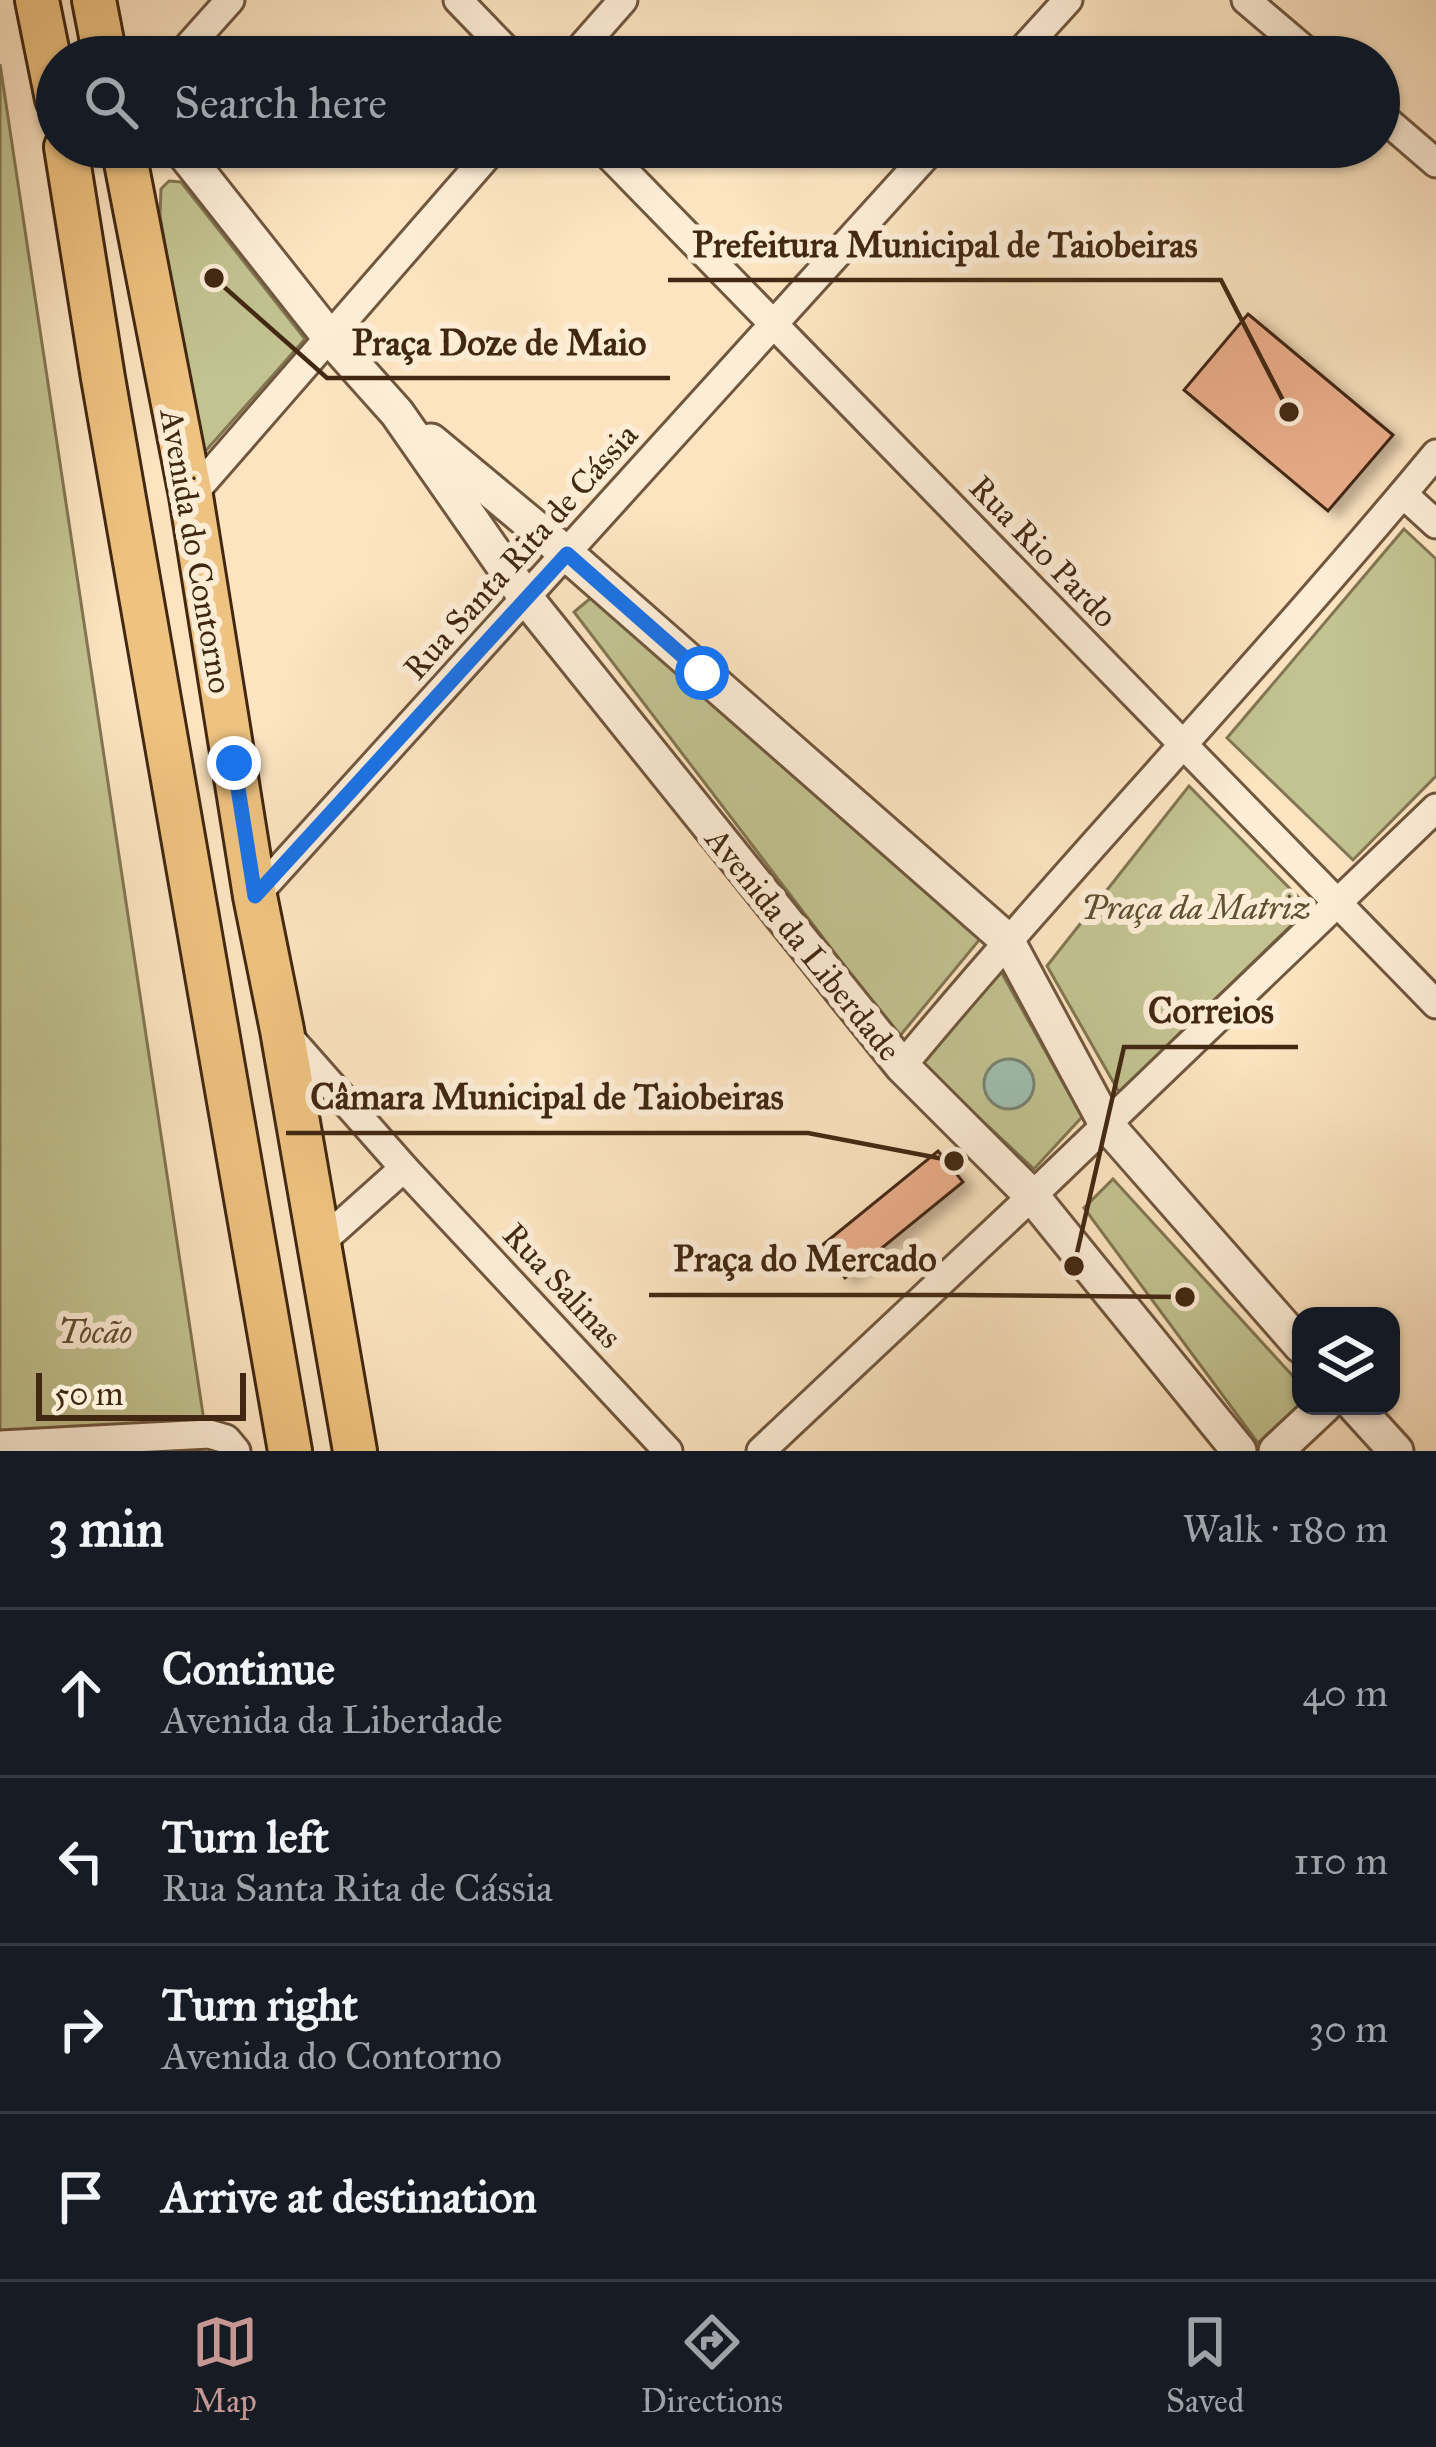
<!DOCTYPE html>
<html lang="en">
<head>
<meta charset="utf-8">
<style>
  body { margin:0; font-family:"IM FELL Great Primer",serif; background:#20242c; color:#f1f3f6 }
  .controls { position:absolute; right:36px; bottom:36px; display:grid; overflow:hidden; border-radius:24px; box-shadow:0 3px 9px #0004 }
  .controls button { width:108px; height:108px; display:grid; place-items:center; padding:0; border:0; border-bottom:3px solid #363941; background:#171b24; color:#f1f3f6; font:60px sans-serif }
  .scale { position:absolute; left:36px; bottom:30px; width:210px; box-sizing:border-box; padding-left:12px; border:6px solid #422812; border-top:0; font-size:33px; line-height:42px; white-space:nowrap; color:#422812; -webkit-text-stroke:9px #fdedd7; paint-order:stroke }
  .stop { position:absolute; width:36px; height:36px; margin:-27px; border:9px solid #1a73e8; border-radius:50%; background:#fff }
  .stop.end { background:#1a73e8; border-color:#fff; box-shadow:0 3px 12px #0008 }
  .list { margin:0; padding:0; list-style:none }
  h2 { display:flex; justify-content:space-between; align-items:center; height:156px; margin:0; padding:0 48px; font-size:51px }
  h2 small { font-size:39px; font-weight:400; color:#9ea1a6 }
  .list li { display:grid; grid-template-columns:78px 1fr auto; gap:36px; align-items:center; box-sizing:border-box; height:168px; padding:0 48px; border-top:3px solid #363941 }
  .list b { display:block; font-size:45px; white-space:nowrap }
  .list p { margin:0; font-size:39px; white-space:nowrap; color:#9ea1a6 }
  .list em { font-size:39px; font-style:normal; color:#9ea1a6 }
  .icon { flex:none; width:66px; height:66px; fill:none; stroke:currentColor; stroke-width:2; stroke-linecap:round; stroke-linejoin:round }
  .map { position:relative; flex:none; width:1436px; height:1451px; overflow:hidden }
  .search { position:absolute; background:#171b24; box-shadow:0 3px 9px #0004; left:36px; right:36px; top:36px; height:132px; display:flex; align-items:center; gap:30px; box-sizing:border-box; padding:0 42px; border-radius:66px; color:#9ea1a6; font-size:45px }
  .sheet { height:828px; background:#171b24 }
  nav { display:flex; justify-content:space-around; align-items:center; box-sizing:border-box; height:168px; border-top:3px solid #363941; background:#171b24; font-size:33px; color:#9ea1a6 }
  nav a { display:grid; justify-items:center; gap:6px }
  nav .on { color:#c59692 }
  .map>svg:first-child { display:block }
  .green { fill:#c2c391; stroke:#827652; stroke-width:3 }
  .water { fill:#9fbfb0; stroke:#7a8371; stroke-width:3 }
  .building { fill:#eaad8a; stroke:#422812; stroke-width:3; filter:url(#shadow) }
  .lines { fill:none; stroke-linecap:round; stroke-linejoin:round }
  .minor-casing { stroke:#70573e; stroke-width:33 }
  .tertiary-casing { stroke:#70573e; stroke-width:39 }
  .primary-casing { stroke:#422812; stroke-width:48 }
  .minor { stroke:#fdedd7; stroke-width:27 }
  .tertiary { stroke:#fdedd7; stroke-width:33 }
  .primary { stroke:#eec280; stroke-width:42 }
  .route { stroke:#1a73e8; stroke-width:15 }
  .labels { text-anchor:middle; stroke-width:12; stroke-linejoin:round; paint-order:stroke }
  .street-label { font-size:33px; fill:#422812; stroke:#fdedd7 }
  .park-label { font-size:33px; font-style:italic; fill:#624f32; stroke:#fdedd7 }
  .leader { fill:none; stroke:#422812; stroke-width:4.5 }
  .callout-dot { fill:#422812; stroke:#fdedd7; stroke-width:4.5 }
  .callout-label { font-size:36px; text-anchor:middle; font-weight:bold; fill:#422812; stroke:#fdedd7; stroke-width:12; stroke-linejoin:round; paint-order:stroke }
</style>
</head>
<body>
<div class="map">
<svg width="1436" height="1451" viewBox="0 0 1436 1451">
  <defs>
    <filter id="shadow"><feDropShadow dx="10" dy="6" stdDeviation="6" flood-color="#0004"/></filter>
  </defs>
  <rect width="100%" height="100%" fill="#fce4c1"/>
  <filter id="stains"><feTurbulence type="fractalNoise" baseFrequency=".00167" numOctaves="4"/><feColorMatrix values="0 0 0 0 .2 0 0 0 0 .09 0 0 0 0 .02 0 0 0 .5 -.17"/></filter>
  <radialGradient id="worn" r=".72"><stop offset=".6" stop-color="#630" stop-opacity="0"/><stop offset="1" stop-color="#630" stop-opacity=".3"/></radialGradient>
  <g class="green">
    <path d="M0,64L204,1421L0,1432Z"/>
    <path d="M169,181L181,182L305,339L202,455L160,216L161,189Z"/>
    <path d="M1404,529L1436,559V776L1353,860L1227,738Z"/>
    <path d="M592,597L980,939L899,1037L574,612Z"/>
    <path d="M1189,786L1309,908L1119,1092L1047,966Z"/>
    <path d="M999,968L1082,1117L1034,1169L921,1064Z"/>
    <path d="M1113,1179L1301,1385V1403L1258,1443L1084,1208Z"/>
  </g>
  <circle class="water" cx="1009" cy="1084" r="25"/>
  <g class="building">
    <path d="M1248,314L1393,435L1328,511L1184,390Z"/>
    <path d="M938,1151L963,1182L845,1278L820,1247Z"/>
  </g>
  <g class="lines">
    <g class="minor-casing">
      <g id="minor">
        <path d="M458,0L513,57"/>
        <path d="M1246,0L1313,57"/>
        <path d="M179,57L230,0"/>
        <path d="M573,57L623,0"/>
        <path d="M1016,57L1068,0"/>
        <path d="M1379,114L1436,163"/>
        <path d="M601,147L1436,1004"/>
        <path d="M1403,494L1436,524"/>
        <path d="M191,496L495,147"/>
        <path d="M255,896L934,147"/>
        <path d="M286,1034L404,1168L668,1451"/>
        <path d="M902,1066C1075,858 1263,663 1436,454"/>
        <path d="M319,1244L404,1168"/>
        <path d="M0,1445L209,1434L226,1439L236,1451"/>
        <path d="M761,1451L1032,1196L1436,808"/>
      </g>
    </g>
    <g class="tertiary-casing">
      <g id="tertiary">
        <path d="M179,147L330,338L397,413L526,598L902,1066L1032,1196L1239,1451"/>
        <path d="M431,441L567,554L1007,940L1106,1124L1301,1346"/>
        <path d="M1355,1406L1396,1451"/>
        <path d="M1276,1451L1324,1406"/>
      </g>
    </g>
    <g class="primary-casing">
      <g id="primary">
        <path d="M37,0L57,99"/>
        <path d="M94,0L105,57"/>
        <path d="M66,147L103,378L290,1451"/>
        <path d="M123,147L191,496L255,896L282,1030L355,1451"/>
      </g>
    </g>
    <use href="#minor" class="minor"/>
    <use href="#tertiary" class="tertiary"/>
    <use href="#primary" class="primary"/>
  </g>
  <g class="lines">
    <path class="route" d="M234,763L255,896L567,554L702,673"/>
  </g>
  <g class="labels">
    <g class="street-label">
      <text transform="translate(197 551) rotate(80)" y="12">Avenida do Contorno</text>
      <text transform="translate(520 551) rotate(-48)" y="12">Rua Santa Rita de Cássia</text>
      <text transform="translate(1044 551) rotate(46)" y="12">Rua Rio Pardo</text>
      <text transform="translate(804 944) rotate(51)" y="12">Avenida da Liberdade</text>
      <text transform="translate(563 1285) rotate(47)" y="12">Rua Salinas</text>
    </g>
    <g class="park-label">
      <text x="1196" y="919">Praça da Matriz</text>
      <text x="95" y="1343">Tocão</text>
    </g>
  </g>
  <path class="leader" d="M1289 412L1221 280H668M214 278L327 378H670M1074 1266L1124 1047H1298M954 1161L808 1133H286M1185 1297L960 1295H649"/>
  <g class="callout-dot">
    <circle cx="1289" cy="412" r="12"/>
    <circle cx="214" cy="278" r="12"/>
    <circle cx="1074" cy="1266" r="12"/>
    <circle cx="954" cy="1161" r="12"/>
    <circle cx="1185" cy="1297" r="12"/>
  </g>
  <g class="callout-label">
    <text x="945" y="257">Prefeitura Municipal de Taiobeiras</text>
    <text x="499" y="355">Praça Doze de Maio</text>
    <text x="1211" y="1023">Correios</text>
    <text x="547" y="1109">Câmara Municipal de Taiobeiras</text>
    <text x="805" y="1271">Praça do Mercado</text>
  </g>
  <rect width="100%" height="100%" filter="url(#stains)"/>
  <rect width="100%" height="100%" fill="url(#worn)"/>
</svg>
<div class="controls">
<button><svg class="icon" aria-label="layers" viewBox="0 0 24 24"><path d="M12 4l9 5-9 5-9-5zM3 14l9 5 9-5"/></svg></button>
</div>
<div class="scale">50 m</div>
<div class="stop" style="left:702px;top:673px"></div>
<div class="stop end" style="left:234px;top:763px"></div>
<div class="search"><svg class="icon" aria-label="search" viewBox="0 0 24 24"><circle cx="10" cy="10" r="6"/><path d="M15 15l6 6"/></svg>Search here</div>
</div>
<section class="sheet">
<h2>3 min<small>Walk · 180 m</small></h2>
<ul class="list">
<li><svg class="icon" aria-label="ahead" viewBox="0 0 24 24"><path d="M12 20V5M6 11l6-6 6 6"/></svg><div><b>Continue</b><p>Avenida da Liberdade</p></div><em>40 m</em></li>
<li><svg class="icon" aria-label="left" viewBox="0 0 24 24"><path d="M17 20v-9H6M10 6l-5 5 5 5"/></svg><div><b>Turn left</b><p>Rua Santa Rita de Cássia</p></div><em>110 m</em></li>
<li><svg class="icon" aria-label="right" viewBox="0 0 24 24"><path d="M7 20v-9h11M14 6l5 5-5 5"/></svg><div><b>Turn right</b><p>Avenida do Contorno</p></div><em>30 m</em></li>
<li><svg class="icon" aria-label="arrive" viewBox="0 0 24 24"><path d="M6 21V4h12l-3 4 3 4H6"/></svg><div><b>Arrive at destination</b></div></li>
</ul>
</section>
<nav>
<a class="on"><svg class="icon" aria-label="map" viewBox="0 0 24 24"><path d="M3 6l6-2 6 2 6-2v14l-6 2-6-2-6 2zM9 4v14M15 6v14"/></svg>Map</a>
<a><svg class="icon" aria-label="directions" viewBox="0 0 24 24"><path d="M12 3l9 9-9 9-9-9zM9 14v-3h6M13 9l2 2-2 2"/></svg>Directions</a>
<a><svg class="icon" aria-label="saved" viewBox="0 0 24 24"><path d="M7 4h10v16l-5-4-5 4z"/></svg>Saved</a>
</nav>
</body>
</html>
